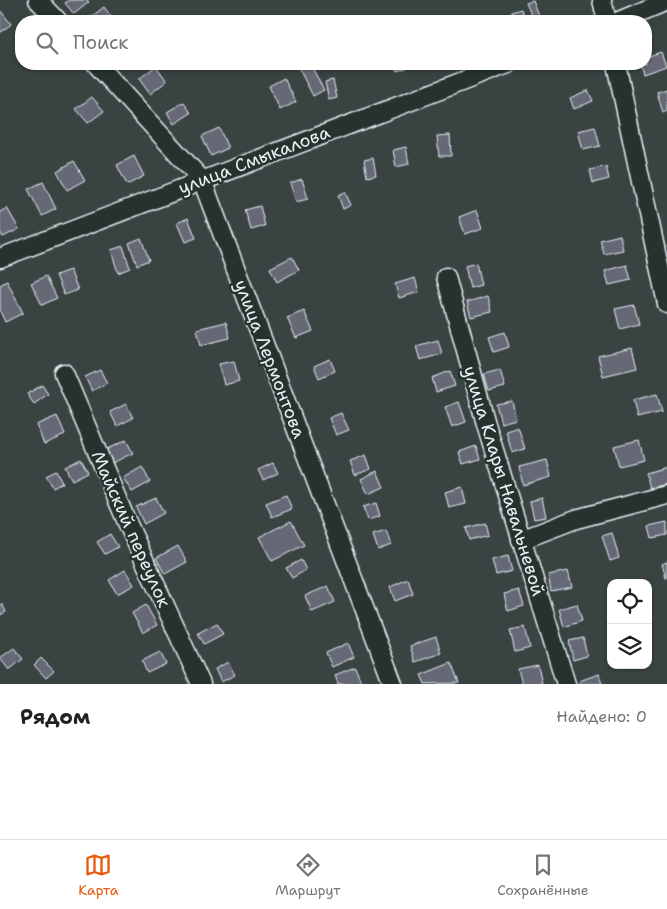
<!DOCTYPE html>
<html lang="ru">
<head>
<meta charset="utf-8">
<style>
  body { margin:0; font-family:"Shantell Sans",sans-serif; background:#f2f2f2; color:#202124 }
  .controls { position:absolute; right:15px; bottom:15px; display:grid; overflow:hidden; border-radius:10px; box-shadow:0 1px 4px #0004 }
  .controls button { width:45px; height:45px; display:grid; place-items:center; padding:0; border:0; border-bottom:1px solid #e0e0e0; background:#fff; color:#202124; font:25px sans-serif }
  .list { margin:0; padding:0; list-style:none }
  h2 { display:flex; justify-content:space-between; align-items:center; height:65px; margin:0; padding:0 20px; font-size:21px }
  h2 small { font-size:16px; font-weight:400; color:#757577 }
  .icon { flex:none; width:28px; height:28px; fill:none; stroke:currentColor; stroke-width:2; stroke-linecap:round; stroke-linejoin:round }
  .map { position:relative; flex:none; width:667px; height:684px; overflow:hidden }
  .search { position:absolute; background:#fff; box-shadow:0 1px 4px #0004; left:15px; right:15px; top:15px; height:55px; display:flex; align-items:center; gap:12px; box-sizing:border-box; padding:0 18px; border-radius:20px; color:#757577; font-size:19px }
  .sheet { height:155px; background:#fff }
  nav { display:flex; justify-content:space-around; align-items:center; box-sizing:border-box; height:70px; border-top:1px solid #e0e0e0; background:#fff; font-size:14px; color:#757577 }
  nav a { display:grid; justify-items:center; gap:2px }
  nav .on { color:#ea580c }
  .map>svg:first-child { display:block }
  .building { fill:#666774; stroke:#e8f1f8 }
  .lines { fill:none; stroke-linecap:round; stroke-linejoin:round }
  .minor-casing { stroke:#e8f1f8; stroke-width:21 }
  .minor { stroke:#26332d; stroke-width:18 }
  .labels { text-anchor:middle; stroke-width:5; stroke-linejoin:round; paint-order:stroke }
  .street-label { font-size:18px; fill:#e8f1f8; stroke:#26332d }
</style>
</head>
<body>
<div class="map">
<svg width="667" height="684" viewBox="0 0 667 684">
  <rect width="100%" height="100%" fill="#394342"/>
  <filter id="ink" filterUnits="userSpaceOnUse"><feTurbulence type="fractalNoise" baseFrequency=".02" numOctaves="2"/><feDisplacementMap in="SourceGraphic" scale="10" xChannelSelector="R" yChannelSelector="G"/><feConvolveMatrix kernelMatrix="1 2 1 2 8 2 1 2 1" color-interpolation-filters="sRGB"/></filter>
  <g filter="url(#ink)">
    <g class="building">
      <path d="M69,0H87L89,2L74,14L65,3Z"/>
      <path d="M533,1L541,21H534L526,3Z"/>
      <path d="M104,7L113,19L110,21H89L87,20Z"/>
      <path d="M521,9L525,21H514L511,12Z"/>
      <path d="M0,10L11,24L0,33Z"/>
      <path d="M661,52L666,66L643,74L640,64H646V57Z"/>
      <path d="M299,64H310L324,90L313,96L297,65Z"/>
      <path d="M394,64H407L408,67L397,71Z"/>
      <path d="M156,66L167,81L150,94L139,79Z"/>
      <path d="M284,78L296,102L280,110L269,86Z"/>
      <path d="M333,80L337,98L329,100L325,82Z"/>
      <path d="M667,89V111L663,113L657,92Z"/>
      <path d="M588,90L593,101L574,109L570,98Z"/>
      <path d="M92,97L104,111L88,123L76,109Z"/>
      <path d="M184,102L191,113L174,124L167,112Z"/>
      <path d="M595,127L600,146L583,150L578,131Z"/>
      <path d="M219,128L228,148L211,156L202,136Z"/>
      <path d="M450,135L451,156H439L437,136Z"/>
      <path d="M406,147L409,164L396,167L393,150Z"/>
      <path d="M134,156L144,176L127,185L117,165Z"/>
      <path d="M373,158L376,175L367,177L364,160Z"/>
      <path d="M74,161L85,180L67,190L57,171Z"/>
      <path d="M606,166L609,179L593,183L590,170Z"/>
      <path d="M302,179L308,199L296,202L290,183Z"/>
      <path d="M43,182L56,209L42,216L28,189Z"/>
      <path d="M345,192L351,205L343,209L338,195Z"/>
      <path d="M260,206L265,226L251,230L245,210Z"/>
      <path d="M7,208L19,229L3,237L0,232V212Z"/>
      <path d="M477,210L483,228L465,234L459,217Z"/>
      <path d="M188,218L196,238L185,242L177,223Z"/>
      <path d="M620,235L623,250L604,254L600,240Z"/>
      <path d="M141,238L149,260L137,265L129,243Z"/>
      <path d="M123,246L130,268L118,273L111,250Z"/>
      <path d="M292,257L299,270L277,282L270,268Z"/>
      <path d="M476,263L481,285L470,288L465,266Z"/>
      <path d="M627,265L631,280L609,285L605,271Z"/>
      <path d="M70,270L78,290L64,295L56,275Z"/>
      <path d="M46,276L57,298L42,305L31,283Z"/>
      <path d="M415,278L419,292L399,298L395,284Z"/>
      <path d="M7,281L23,313L5,322L0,311V285Z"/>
      <path d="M488,296L492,312L471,317L467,302Z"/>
      <path d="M634,305L639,324L620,329L615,309Z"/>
      <path d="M304,311L313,331L296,338L287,318Z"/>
      <path d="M226,322L230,338L201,345L197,329Z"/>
      <path d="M505,332L509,347L494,352L489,337Z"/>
      <path d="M438,340L442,354L420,360L416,346Z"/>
      <path d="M632,348L637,368L603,376L598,356Z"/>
      <path d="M330,359L335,371L319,378L314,366Z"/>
      <path d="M234,361L239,381L224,385L219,364Z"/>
      <path d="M100,370L107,383L92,391L85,377Z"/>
      <path d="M500,370L505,387L489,391L484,374Z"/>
      <path d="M450,371L455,386L436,392L432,378Z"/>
      <path d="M42,385L48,394L34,404L27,394Z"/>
      <path d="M657,394L662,412L637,418L633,400Z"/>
      <path d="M512,401L516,419L501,423L496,404Z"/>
      <path d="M459,402L466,422L452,427L445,407Z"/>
      <path d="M126,404L133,418L117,426L110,412Z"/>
      <path d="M341,413L349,430L336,435L329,418Z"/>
      <path d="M57,416L65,435L44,444L36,425Z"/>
      <path d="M518,427L525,449L512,453L506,431Z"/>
      <path d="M126,440L133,453L112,463L105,450Z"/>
      <path d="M639,440L644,460L619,466L614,446Z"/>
      <path d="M476,446L480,459L463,464L459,452Z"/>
      <path d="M366,455L371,469L355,475L350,461Z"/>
      <path d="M81,459L88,472L72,480L65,467Z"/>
      <path d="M547,460L551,477L523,485L519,467Z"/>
      <path d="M273,463L278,473L263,480L258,470Z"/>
      <path d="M142,467L150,482L132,492L123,478Z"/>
      <path d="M667,467V484L650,488L646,473Z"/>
      <path d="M56,471L62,483L53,488L46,476Z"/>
      <path d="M377,471L384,487L368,494L361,479Z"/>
      <path d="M462,487L466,504L449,508L445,492Z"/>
      <path d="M286,495L292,509L272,517L266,503Z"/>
      <path d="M156,498L164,513L144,524L136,507Z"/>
      <path d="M542,498L546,517L534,519L530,501Z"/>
      <path d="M376,503L380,516L368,520L363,507Z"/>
      <path d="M291,521L304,545L272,561L259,537Z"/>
      <path d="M667,522V535L652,538L649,526Z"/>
      <path d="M485,523L488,535L469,540L466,528Z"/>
      <path d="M386,531L391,545L378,550L373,535Z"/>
      <path d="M612,533L619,558L610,561L602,536Z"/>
      <path d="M110,534L118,547L105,554L97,542Z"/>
      <path d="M178,546L187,562L165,574L156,558Z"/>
      <path d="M508,556L512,571L496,575L492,560Z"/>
      <path d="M301,560L306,570L292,578L286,568Z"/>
      <path d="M667,562V578H666L662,564Z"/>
      <path d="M125,570L134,585L117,594L109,580Z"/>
      <path d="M568,571L572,587L551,591L548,575Z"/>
      <path d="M408,579L413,594L395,601L390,587Z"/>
      <path d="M328,586L335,602L312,612L305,596Z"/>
      <path d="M519,590L524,606L508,611L504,594Z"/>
      <path d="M2,604L6,612L0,615V605Z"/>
      <path d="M577,604L582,621L564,627L559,609Z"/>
      <path d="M146,605L157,625L143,633L132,613Z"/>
      <path d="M217,623L223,634L204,644L198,633Z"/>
      <path d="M525,627L530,648L515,652L510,630Z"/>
      <path d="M436,637L441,653L415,662L410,646Z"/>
      <path d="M583,638L587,656L573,660L569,641Z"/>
      <path d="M348,643L354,657L332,667L326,653Z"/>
      <path d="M14,648L23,659L9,670L0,658Z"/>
      <path d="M160,652L166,664L147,673L142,661Z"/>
      <path d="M41,658L54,671L46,678L34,665Z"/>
      <path d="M228,662L235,675L221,682L215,669Z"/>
      <path d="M451,663L459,683L425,684L421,675Z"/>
      <path d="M538,665L542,684H522L518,669Z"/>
      <path d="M355,667L362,684H338L335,675Z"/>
      <path d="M599,674L602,684H581L579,681Z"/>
    </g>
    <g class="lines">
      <g class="minor-casing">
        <g id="minor">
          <path d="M38,0L58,21"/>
          <path d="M602,0L607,21"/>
          <path d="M619,21L667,1"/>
          <path d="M96,64L202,180L393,684"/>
          <path d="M616,64L667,304"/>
          <path d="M0,258L508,64"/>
          <path d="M446,277L486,424L566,684"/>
          <path d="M64,373L126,520L201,684"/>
          <path d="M521,540L576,519L667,495"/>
        </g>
      </g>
      <use href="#minor" class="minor"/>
    </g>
  </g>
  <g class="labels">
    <g class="street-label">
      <text transform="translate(254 160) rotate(-21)" y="6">улица Смыкалова</text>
      <text transform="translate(270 359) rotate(69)" y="6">улица Лермонтова</text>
      <text transform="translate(504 481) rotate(73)" y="6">улица Клары Навальневой</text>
      <text transform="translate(131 529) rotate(66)" y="6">Майский переулок</text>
    </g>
  </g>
</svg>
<div class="controls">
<button><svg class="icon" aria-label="locate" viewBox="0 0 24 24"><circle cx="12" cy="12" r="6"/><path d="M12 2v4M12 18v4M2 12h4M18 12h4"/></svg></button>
<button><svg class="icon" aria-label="layers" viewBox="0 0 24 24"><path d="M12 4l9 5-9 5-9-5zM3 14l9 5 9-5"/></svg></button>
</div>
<div class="search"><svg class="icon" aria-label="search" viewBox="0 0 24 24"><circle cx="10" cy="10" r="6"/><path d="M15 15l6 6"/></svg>Поиск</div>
</div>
<section class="sheet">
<h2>Рядом<small>Найдено: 0</small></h2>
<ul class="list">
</ul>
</section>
<nav>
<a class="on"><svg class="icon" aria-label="map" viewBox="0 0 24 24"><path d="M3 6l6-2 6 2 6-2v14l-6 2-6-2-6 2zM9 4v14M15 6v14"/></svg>Карта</a>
<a><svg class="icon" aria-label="directions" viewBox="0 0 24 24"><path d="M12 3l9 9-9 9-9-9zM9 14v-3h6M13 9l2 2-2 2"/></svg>Маршрут</a>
<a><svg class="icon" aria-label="saved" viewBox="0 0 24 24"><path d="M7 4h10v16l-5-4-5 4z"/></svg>Сохранённые</a>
</nav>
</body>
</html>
